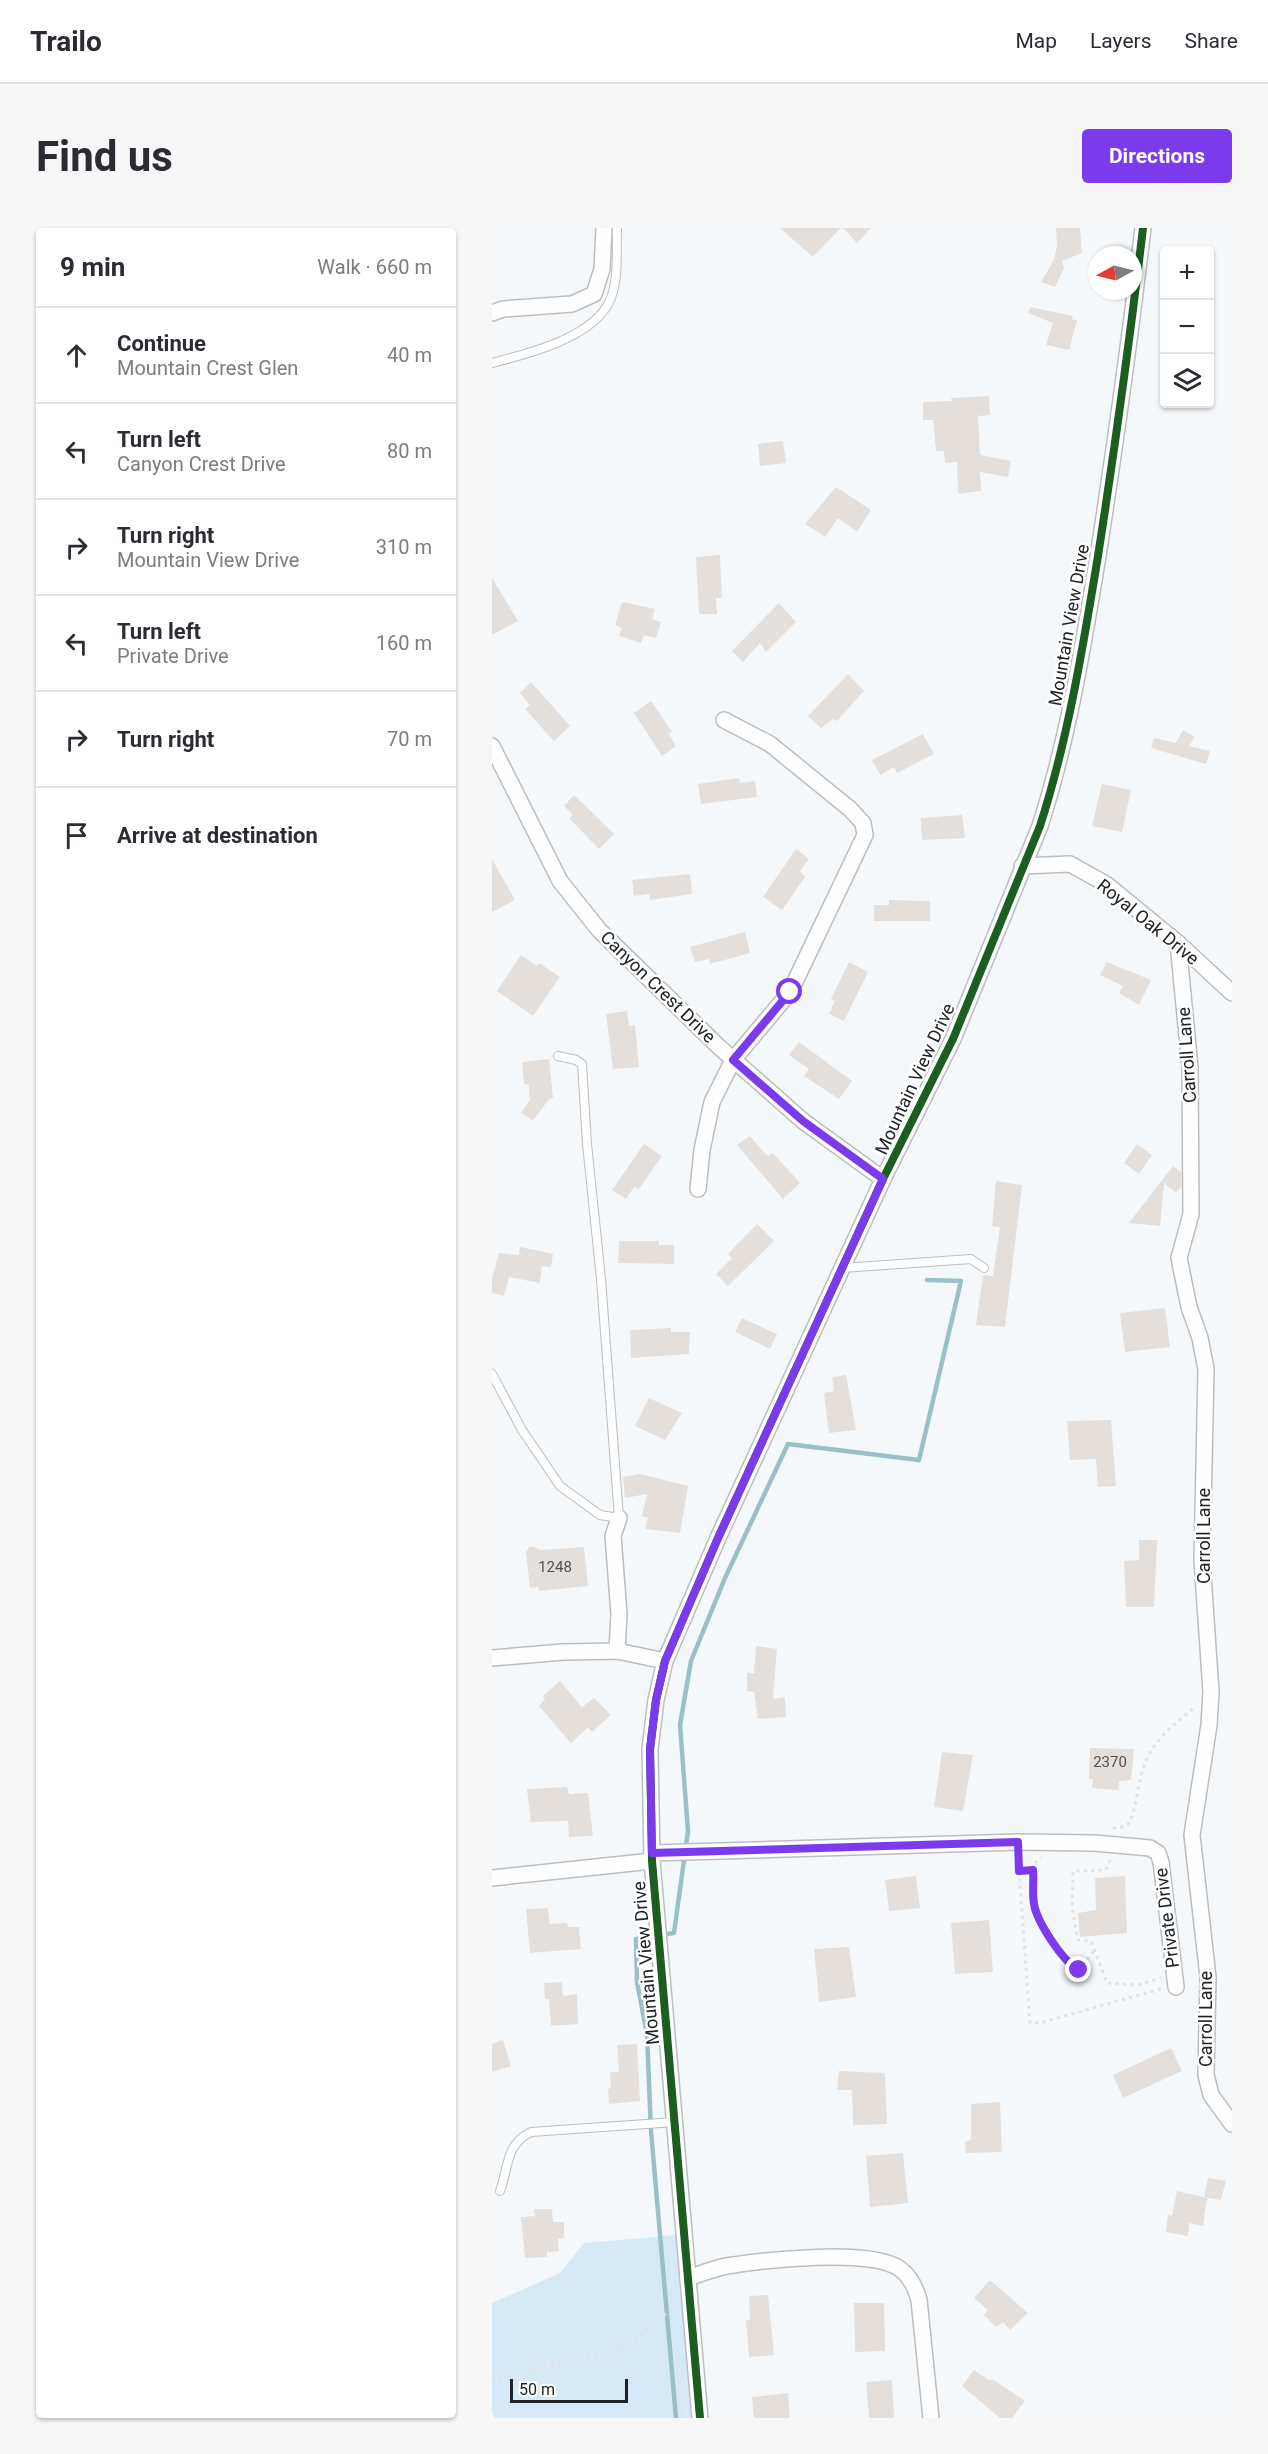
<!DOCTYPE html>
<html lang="en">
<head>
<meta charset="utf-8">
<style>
  body { margin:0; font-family:Roboto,sans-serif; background:#f7f7f7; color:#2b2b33 }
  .controls { position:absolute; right:18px; top:18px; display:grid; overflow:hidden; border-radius:6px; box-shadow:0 2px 4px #0004 }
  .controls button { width:54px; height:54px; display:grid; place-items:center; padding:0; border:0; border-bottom:2px solid #e1e1e2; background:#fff; color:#2b2b33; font:30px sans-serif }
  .compass { position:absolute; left:596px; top:18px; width:54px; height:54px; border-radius:50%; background:#fff; box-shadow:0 2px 4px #0004; rotate:263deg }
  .scale { position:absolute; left:18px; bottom:15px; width:118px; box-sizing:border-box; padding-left:6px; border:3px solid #202325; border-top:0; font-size:16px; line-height:21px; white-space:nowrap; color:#202325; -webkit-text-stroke:4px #fff; paint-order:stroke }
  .stop { position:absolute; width:18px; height:18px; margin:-14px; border:4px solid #7c3aed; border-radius:50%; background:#fff }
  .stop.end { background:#7c3aed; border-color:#fff; box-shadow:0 2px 6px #0008 }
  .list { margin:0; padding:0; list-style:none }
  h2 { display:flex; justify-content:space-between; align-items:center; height:78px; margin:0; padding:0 24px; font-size:26px }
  h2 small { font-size:20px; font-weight:400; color:#7c7c81 }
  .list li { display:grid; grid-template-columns:39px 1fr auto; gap:18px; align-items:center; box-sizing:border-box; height:96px; padding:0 24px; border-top:2px solid #e1e1e2 }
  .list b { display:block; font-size:22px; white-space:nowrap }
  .list p { margin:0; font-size:20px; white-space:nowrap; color:#7c7c81 }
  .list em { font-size:20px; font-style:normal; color:#7c7c81 }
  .icon { flex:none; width:33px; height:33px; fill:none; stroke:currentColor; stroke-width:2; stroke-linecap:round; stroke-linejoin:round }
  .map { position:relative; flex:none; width:740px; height:2190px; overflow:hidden; border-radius:6px }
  header { display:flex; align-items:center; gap:36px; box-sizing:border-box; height:84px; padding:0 30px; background:#fff; border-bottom:2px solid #e1e1e2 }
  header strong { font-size:28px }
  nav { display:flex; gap:33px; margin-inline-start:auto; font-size:21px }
  .intro { display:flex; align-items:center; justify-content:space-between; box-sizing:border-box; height:144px; padding:0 36px }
  h1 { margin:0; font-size:42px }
  .button { padding:15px 27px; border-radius:6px; background:#7c3aed; color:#fff; font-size:21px; font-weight:700 }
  main { display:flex; gap:36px; padding:0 36px }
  aside { flex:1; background:#fff; border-radius:6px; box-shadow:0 2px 4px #0004 }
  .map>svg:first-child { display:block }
  .green { fill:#d6e9f7 }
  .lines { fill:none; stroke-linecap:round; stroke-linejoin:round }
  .stream { stroke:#99c0c7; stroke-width:4.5 }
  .building { fill:#e5dfdb }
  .lane-casing { stroke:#bbbec0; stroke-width:10 }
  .street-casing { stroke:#bbbec0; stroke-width:18 }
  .path { stroke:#e0e1e2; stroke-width:3; stroke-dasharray:3 4.5; stroke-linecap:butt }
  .lane { stroke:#fefefe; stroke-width:8 }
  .street { stroke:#fefefe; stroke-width:15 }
  .cycleway-casing { stroke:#fff; stroke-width:11 }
  .cycleway { stroke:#1b5e20; stroke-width:8 }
  .route { stroke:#7c3aed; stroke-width:8 }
  .labels { text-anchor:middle; stroke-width:5; stroke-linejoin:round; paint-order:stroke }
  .number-label { font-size:15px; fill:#515252 }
  .street-label { font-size:18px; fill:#202325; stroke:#fff }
</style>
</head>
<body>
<header>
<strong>Trailo</strong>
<nav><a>Map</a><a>Layers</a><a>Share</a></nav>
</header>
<div class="intro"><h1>Find us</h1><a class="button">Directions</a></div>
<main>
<aside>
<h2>9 min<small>Walk · 660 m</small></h2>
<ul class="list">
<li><svg class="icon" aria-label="ahead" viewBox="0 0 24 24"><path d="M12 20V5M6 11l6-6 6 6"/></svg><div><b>Continue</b><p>Mountain Crest Glen</p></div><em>40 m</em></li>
<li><svg class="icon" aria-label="left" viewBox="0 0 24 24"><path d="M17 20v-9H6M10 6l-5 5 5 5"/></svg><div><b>Turn left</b><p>Canyon Crest Drive</p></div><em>80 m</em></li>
<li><svg class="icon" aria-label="right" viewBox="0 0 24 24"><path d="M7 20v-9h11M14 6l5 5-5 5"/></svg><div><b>Turn right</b><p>Mountain View Drive</p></div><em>310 m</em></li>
<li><svg class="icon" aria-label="left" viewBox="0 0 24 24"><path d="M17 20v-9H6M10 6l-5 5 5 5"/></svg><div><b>Turn left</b><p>Private Drive</p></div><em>160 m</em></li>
<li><svg class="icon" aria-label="right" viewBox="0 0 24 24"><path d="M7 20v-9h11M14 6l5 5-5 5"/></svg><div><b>Turn right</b></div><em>70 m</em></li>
<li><svg class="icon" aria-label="arrive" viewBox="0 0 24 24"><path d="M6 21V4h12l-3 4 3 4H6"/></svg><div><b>Arrive at destination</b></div></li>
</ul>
</aside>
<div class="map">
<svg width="740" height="2190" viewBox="0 0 740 2190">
  <rect width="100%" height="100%" fill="#f5f8fb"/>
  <path class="green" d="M184,2007L199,2190H0V2075L68,2045L92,2015Z"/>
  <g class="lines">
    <path class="stream" d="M184,2190L159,1903L155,1806L145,1754L144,1711L182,1705L196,1603L188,1497L199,1433L233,1350L296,1216L427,1232L469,1053L435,1052"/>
  </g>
  <g class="building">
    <path d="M288,0H349L321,29Z"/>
    <path d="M351,0H379L365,15Z"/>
    <path d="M564,0H588L590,25L570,33L572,40L563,59L549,54L562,32L565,18Z"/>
    <path d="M538,79L581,88L580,91L585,92L577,122L554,117L561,95L536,85Z"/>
    <path d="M497,168L498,187L486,188L488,227L519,233L516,249L488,244L489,263L466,266L465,234L453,235L452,223H444L441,192H431V174L460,173L459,170Z"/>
    <path d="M291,213L294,235L268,238L266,216Z"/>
    <path d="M344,259L379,282L365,304L346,290L333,309L313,296Z"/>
    <path d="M228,327L230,370H224L225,386H207L204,329Z"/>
    <path d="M0,350L26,393L0,407Z"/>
    <path d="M130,374L163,381L160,391L169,394L164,410L152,407L149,415L127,408L130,400L123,397Z"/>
    <path d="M287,375L304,394L274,424L268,415L251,434L240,423Z"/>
    <path d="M356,446L372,463L345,493L341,491L329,500L316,488Z"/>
    <path d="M39,454L78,498L62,513L33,481L38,477L28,465Z"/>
    <path d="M159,473L180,504L177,506L184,518L170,528L142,485Z"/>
    <path d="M691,502L703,509L697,518L718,523L714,536L659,520L662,510L684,515Z"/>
    <path d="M431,506L442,526L405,545L402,539L388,547L380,532Z"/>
    <path d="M247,550L248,555L263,553L265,569L209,576L206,556Z"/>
    <path d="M610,556L639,562L630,604L600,598Z"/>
    <path d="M82,567L122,606L107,621L78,591L81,587L72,578Z"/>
    <path d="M470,587L473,610L430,612L429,590Z"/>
    <path d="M304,621L317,631L308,643L313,649L290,682L271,669Z"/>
    <path d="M0,631L23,672L0,684Z"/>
    <path d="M198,646L200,666L158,672L157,666L142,668L140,652Z"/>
    <path d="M397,672L438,673V693H382V677H397Z"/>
    <path d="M253,704L258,725L218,736L217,731L203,734L198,719Z"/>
    <path d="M29,727L45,738L47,735L68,749L41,788L5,763Z"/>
    <path d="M357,734L376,744L352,793L337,786L343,773L339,771Z"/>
    <path d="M615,734L659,752L647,777L627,765L631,758L608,747Z"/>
    <path d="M135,783L137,798L143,797L147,839L121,841L114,786Z"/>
    <path d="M307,814L360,853L347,871L312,848L317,841L297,827Z"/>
    <path d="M57,831L61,870L57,871L41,893L29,885L38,872L37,857L32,856L30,834Z"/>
    <path d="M258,908L275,928L281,925L308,955L291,971L245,917Z"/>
    <path d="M152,916L170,928L147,961L142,959L134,971L120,962Z"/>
    <path d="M645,916L660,927L647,946L632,935Z"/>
    <path d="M681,938L689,944V959L684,965L672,955L668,998L637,995Z"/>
    <path d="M504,953L530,957L513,1099L484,1097L491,1047L501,1048L503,1033L508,999L500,998Z"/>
    <path d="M265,996L282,1013L236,1058L224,1046L240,1030L236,1026Z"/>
    <path d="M127,1013H167V1017H182V1036L126,1035Z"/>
    <path d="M28,1019L61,1026L59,1039L50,1038L48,1055L17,1049L12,1068L0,1065V1050L7,1025L27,1027Z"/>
    <path d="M673,1080L678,1119L633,1124L628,1085Z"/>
    <path d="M250,1090L285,1106L278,1121L243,1104Z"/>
    <path d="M179,1100V1104H198L197,1126L139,1130L138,1102Z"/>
    <path d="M354,1147L364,1202L337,1205L332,1165L342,1163L340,1149Z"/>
    <path d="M157,1170L190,1185L173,1212L143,1198Z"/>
    <path d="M619,1192L624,1258L606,1259L604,1231L578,1232L575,1193Z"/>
    <path d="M148,1246L196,1258L188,1305L153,1301L156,1290L150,1288L155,1266L133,1270L131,1249Z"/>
    <path d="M647,1312H665L662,1379H634L632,1333L647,1332Z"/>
    <path d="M38,1318L49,1322L92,1319L96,1358L47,1363L46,1359L38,1360L34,1324Z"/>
    <path d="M264,1418L285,1421L281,1471L293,1469L294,1489L266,1491L262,1464L255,1463V1445H262Z"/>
    <path d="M68,1453L90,1479L102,1470L119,1487L100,1504L96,1499L79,1515L47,1478L53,1471L51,1468Z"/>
    <path d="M598,1520L642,1521L639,1552L627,1553L626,1562L600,1560L601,1551H597Z"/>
    <path d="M450,1524L481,1527L471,1583L442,1579Z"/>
    <path d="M75,1559L77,1566L96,1565L101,1608L77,1609L76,1593L39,1594L35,1561Z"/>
    <path d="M424,1648L428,1680L397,1683L393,1652Z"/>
    <path d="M633,1648L635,1705L588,1709L586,1685L604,1682L603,1650Z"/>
    <path d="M56,1680L58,1696L75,1695L76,1699H87L89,1721L38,1725L34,1681Z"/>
    <path d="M497,1692L501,1744L463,1746L459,1695Z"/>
    <path d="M357,1719L364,1769L327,1774L322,1721Z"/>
    <path d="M70,1754L71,1768L85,1766L86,1796L59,1798L57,1771H53L52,1755Z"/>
    <path d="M11,1812L19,1838L0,1844V1816Z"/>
    <path d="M145,1816L148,1873L117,1876L116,1861L119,1860L118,1844H127L125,1817Z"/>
    <path d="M679,1820L690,1843L631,1870L621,1847Z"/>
    <path d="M347,1843L393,1845L395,1896L361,1897L360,1862H345Z"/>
    <path d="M508,1874L510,1924L474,1925L473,1914L479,1912V1876Z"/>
    <path d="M411,1925L416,1975L378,1979L374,1928Z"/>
    <path d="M716,1950L734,1953L729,1972L712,1969Z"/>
    <path d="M685,1963L715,1970L711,1998L697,1995L696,2008L674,2004L676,1987L680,1988Z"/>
    <path d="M42,1981H60L61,1994H72V2010L66,2011L67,2023L55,2024V2029L33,2030L29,1989L43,1988Z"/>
    <path d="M498,2052L536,2085L518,2102L511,2094L504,2099L492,2087L496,2082L482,2070Z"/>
    <path d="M276,2067L282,2127L257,2129L254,2092H258L257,2068Z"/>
    <path d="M362,2075H392L393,2123L363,2124Z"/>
    <path d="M482,2142L498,2153L500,2151L533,2173L520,2190H508L470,2158Z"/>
    <path d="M400,2152L402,2190H377L374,2154Z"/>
    <path d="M296,2165L298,2190H262L260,2169Z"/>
  </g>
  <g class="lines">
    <g class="lane-casing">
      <g id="lane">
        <path d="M0,135C35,126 95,111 115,78C128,57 124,24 125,0"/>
        <path d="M350,1040L479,1031L492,1040"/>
        <path d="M0,1146L30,1202L68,1258L108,1287L127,1290L109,1051L95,916L90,836L84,832L66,828"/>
        <path d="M8,1963C17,1939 13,1917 39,1904L183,1894"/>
      </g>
    </g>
    <g class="street-casing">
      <g id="street">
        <path d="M0,85L11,81L80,76L102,66L110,41L112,0"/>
        <path d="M0,518L68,653L107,702L226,818L311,893L391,951"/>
        <path d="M530,638L578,636L614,656L686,715L740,765"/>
        <path d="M686,715L698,839L699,986L687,1030L697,1079L708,1110L714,1141L710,1332L719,1464L717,1497L700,1607L716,1749L714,1847L719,1867L740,1896"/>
        <path d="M206,961L210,922L220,874L241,832L298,764L373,607L371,595L358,581L278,516L232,492"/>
        <path d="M125,1423L127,1386L121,1308L127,1290"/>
        <path d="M0,1430L71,1424L125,1423L173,1433"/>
        <path d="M160,1625L526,1614L602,1615L658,1620L666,1625L669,1634L684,1759"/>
        <path d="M0,1650L160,1633"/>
        <path d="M196,2050C209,2046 222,2040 235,2038C272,2032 379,2020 408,2041C418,2048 424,2061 427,2072L439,2190"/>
        <path d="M208,2190L160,1633L158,1521L164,1472L173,1433L226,1310L391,951L461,811L548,598C576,511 591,419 606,328C623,219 638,110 651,0"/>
      </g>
    </g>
    <g class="path">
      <path d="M621,1600L635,1598C646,1581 644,1560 651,1541C660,1512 682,1497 704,1478"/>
      <path d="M526,1628L538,1795L551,1794L669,1761"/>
      <path d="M618,1632L614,1642L581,1643L580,1680L586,1712L599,1713L615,1755L646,1757L669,1750"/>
      <path d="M541,1642L543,1635L549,1629"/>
      <path d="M527,1643L541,1642C542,1653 540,1665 542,1676C545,1694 571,1734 587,1742L602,1723"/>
      <path d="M185,2122L190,2190"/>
      <path d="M0,2153L45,2141L119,2125L132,2120L183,2078"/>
    </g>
    <use href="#lane" class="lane"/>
    <use href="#street" class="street"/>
    <g class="cycleway-casing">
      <path id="cycleway" d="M208,2190L160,1633L158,1521L164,1472L173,1433L226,1310L391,951L461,811L548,598C576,511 591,419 606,328C623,219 638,110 651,0"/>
    </g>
    <use href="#cycleway" class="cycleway"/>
  </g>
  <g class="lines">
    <path class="route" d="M298,764L241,832L311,893L391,951L226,1310L173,1433L164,1472L158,1521L160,1625L526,1614L527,1643L541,1642C542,1653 540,1665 542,1676C545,1694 571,1734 587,1742"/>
  </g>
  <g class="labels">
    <g class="number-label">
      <text x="63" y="1344">1248</text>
      <text x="618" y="1539">2370</text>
    </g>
    <g class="street-label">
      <text transform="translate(577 397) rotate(-80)" y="6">Mountain View Drive</text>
      <text transform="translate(656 694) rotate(39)" y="6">Royal Oak Drive</text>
      <text transform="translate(166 759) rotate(44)" y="6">Canyon Crest Drive</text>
      <text transform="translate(695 827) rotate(-94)" y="6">Carroll Lane</text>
      <text transform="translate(423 851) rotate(-65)" y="6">Mountain View Drive</text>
      <text transform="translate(712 1308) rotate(-90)" y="6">Carroll Lane</text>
      <text transform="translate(675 1690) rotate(-97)" y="6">Private Drive</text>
      <text transform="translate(154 1735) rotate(-95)" y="6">Mountain View Drive</text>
      <text transform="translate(714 1791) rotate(-90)" y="6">Carroll Lane</text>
    </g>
  </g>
</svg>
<div class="controls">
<button>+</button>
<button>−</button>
<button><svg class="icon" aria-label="layers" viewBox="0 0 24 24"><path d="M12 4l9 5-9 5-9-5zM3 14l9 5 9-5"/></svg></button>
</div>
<svg class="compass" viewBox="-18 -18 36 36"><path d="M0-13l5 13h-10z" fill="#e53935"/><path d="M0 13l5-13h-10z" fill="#7c7c81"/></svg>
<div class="scale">50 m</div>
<div class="stop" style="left:298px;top:764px"></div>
<div class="stop end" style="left:587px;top:1742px"></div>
</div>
</main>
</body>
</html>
